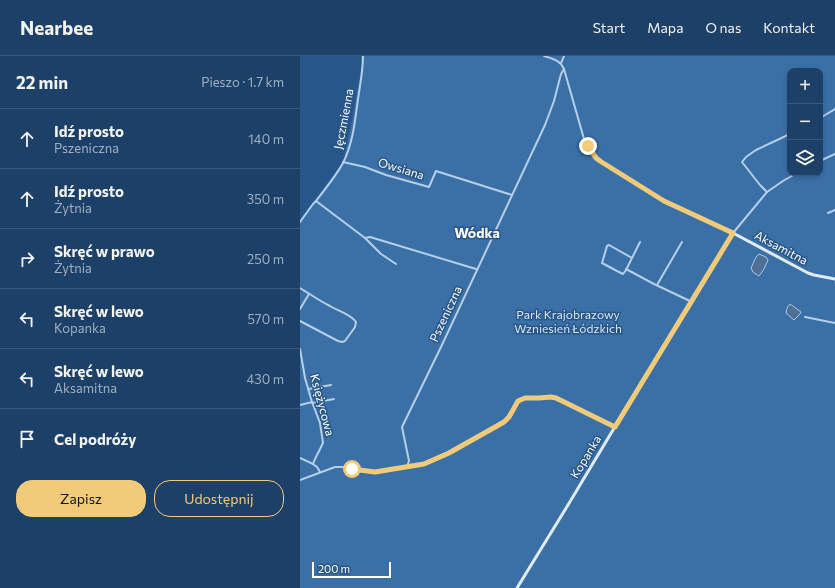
<!DOCTYPE html>
<html lang="pl">
<head>
<meta charset="utf-8">
<style>
  body { margin:0; font-family:Commissioner,sans-serif; background:#2a4b71; color:#f1f3f6 }
  .controls { position:absolute; right:12px; top:12px; display:grid; overflow:hidden; border-radius:8px; box-shadow:0 2px 6px #0003 }
  .controls button { width:36px; height:36px; display:grid; place-items:center; padding:0; border:0; border-bottom:1px solid #3b597c; background:#1d4068; color:#f1f3f6; font:20px sans-serif }
  .scale { position:absolute; left:12px; bottom:10px; width:79px; box-sizing:border-box; padding-left:4px; border:2px solid #fff; border-top:0; font-size:11px; line-height:14px; white-space:nowrap; color:#fff; -webkit-text-stroke:3px #27568b; paint-order:stroke }
  .stop { position:absolute; width:12px; height:12px; margin:-9px; border:3px solid #f2cb7a; border-radius:50%; background:#fff }
  .stop.end { background:#f2cb7a; border-color:#fff; box-shadow:0 1px 4px #0008 }
  .list { margin:0; padding:0; list-style:none }
  h2 { display:flex; justify-content:space-between; align-items:center; height:52px; margin:0; padding:0 16px; font-size:17px }
  h2 small { font-size:13px; font-weight:400; color:#a0afc0 }
  .list li { display:grid; grid-template-columns:26px 1fr auto; gap:12px; align-items:center; box-sizing:border-box; height:60px; padding:0 16px; border-top:1px solid #3b597c }
  .list b { display:block; font-size:15px; white-space:nowrap }
  .list p { margin:0; font-size:13px; white-space:nowrap; color:#a0afc0 }
  .list em { font-size:13px; font-style:normal; color:#a0afc0 }
  .actions { display:flex; gap:8px; padding:12px 16px }
  .actions a { flex:1; padding:9px 0; border:1px solid #f2cb7a; border-radius:16px; text-align:center; font-size:14px; color:#f2cb7a }
  .actions .main { background:#f2cb7a; color:#111 }
  .icon { flex:none; width:22px; height:22px; fill:none; stroke:currentColor; stroke-width:2; stroke-linecap:round; stroke-linejoin:round }
  .map { position:relative; flex:none; width:535px; height:532px; overflow:hidden }
  header { display:flex; align-items:center; gap:24px; box-sizing:border-box; height:56px; padding:0 20px; background:#1d4068; border-bottom:1px solid #3b597c }
  header strong { font-size:19px }
  nav { display:flex; gap:22px; margin-inline-start:auto; font-size:14px }
  main { display:flex }
  aside { flex:1; background:#1d4068 }
  .map>svg:first-child { display:block }
  .green { fill:#3b70a7; fill-rule:evenodd }
  .water { fill:#4f7095; stroke:#a9caea }
  .lines { fill:none; stroke-linecap:round; stroke-linejoin:round }
  .street { stroke:#b5cfea; stroke-width:2 }
  .secondary { stroke:#dfebf8; stroke-width:3 }
  .route { stroke:#f2cb7a; stroke-width:5 }
  .labels { text-anchor:middle; stroke-width:3; stroke-linejoin:round; paint-order:stroke }
  .street-label { font-size:12px; fill:#fff; stroke:#27568b }
  .park-label { font-size:12px; fill:#d9e8f8; stroke:#27568b }
  .quarter-label { font-size:14px; font-weight:bold; fill:#fff; stroke:#27568b }
</style>
</head>
<body>
<header>
<strong>Nearbee</strong>
<nav><a>Start</a><a>Mapa</a><a>O nas</a><a>Kontakt</a></nav>
</header>
<main>
<aside>
<h2>22 min<small>Pieszo · 1.7 km</small></h2>
<ul class="list">
<li><svg class="icon" aria-label="ahead" viewBox="0 0 24 24"><path d="M12 20V5M6 11l6-6 6 6"/></svg><div><b>Idź prosto</b><p>Pszeniczna</p></div><em>140 m</em></li>
<li><svg class="icon" aria-label="ahead" viewBox="0 0 24 24"><path d="M12 20V5M6 11l6-6 6 6"/></svg><div><b>Idź prosto</b><p>Żytnia</p></div><em>350 m</em></li>
<li><svg class="icon" aria-label="right" viewBox="0 0 24 24"><path d="M7 20v-9h11M14 6l5 5-5 5"/></svg><div><b>Skręć w prawo</b><p>Żytnia</p></div><em>250 m</em></li>
<li><svg class="icon" aria-label="left" viewBox="0 0 24 24"><path d="M17 20v-9H6M10 6l-5 5 5 5"/></svg><div><b>Skręć w lewo</b><p>Kopanka</p></div><em>570 m</em></li>
<li><svg class="icon" aria-label="left" viewBox="0 0 24 24"><path d="M17 20v-9H6M10 6l-5 5 5 5"/></svg><div><b>Skręć w lewo</b><p>Aksamitna</p></div><em>430 m</em></li>
<li><svg class="icon" aria-label="arrive" viewBox="0 0 24 24"><path d="M6 21V4h12l-3 4 3 4H6"/></svg><div><b>Cel podróży</b></div></li>
</ul>
<div class="actions"><a class="main">Zapisz</a><a>Udostępnij</a></div>
</aside>
<div class="map">
<svg width="535" height="532" viewBox="0 0 535 532">
  <rect width="100%" height="100%" fill="#27568b"/>
  <path class="green" d="M61,0H535V532H0V164L43,106L50,75L62,9ZM490,15H520V117H490Z"/>
  <g class="water">
    <path d="M459,198L466,201L468,204L464,213L459,220L453,216L451,212L456,201Z"/>
    <path d="M490,248L501,256L500,258L494,264L486,257L487,252Z"/>
  </g>
  <g class="lines">
    <g class="street">
      <path d="M244,0C253,3 260,4 264,13L284,83L296,102L365,145L433,177L467,136L483,125L497,117"/>
      <path d="M261,7L262,5L264,0"/>
      <path d="M520,62L535,53"/>
      <path d="M520,105L535,98"/>
      <path d="M43,106L65,111L86,119L129,131L136,115L212,139"/>
      <path d="M467,136L460,129L442,106L446,101L456,94L490,78"/>
      <path d="M16,145L65,182L81,198L96,208"/>
      <path d="M528,157L535,154"/>
      <path d="M0,166L13,148L16,145C26,132 36,120 43,107C53,87 55,65 58,43C60,29 63,15 63,0"/>
      <path d="M65,182L70,181L176,213"/>
      <path d="M332,202L309,189L307,190L302,207L317,215L323,218L326,214L340,186"/>
      <path d="M326,213L354,228L392,246"/>
      <path d="M357,229L382,186"/>
      <path d="M0,232C10,238 20,245 30,250C38,255 51,258 56,266L55,271L45,285L42,286L38,285L0,265"/>
      <path d="M0,253L9,238"/>
      <path d="M505,261L535,267"/>
      <path d="M0,293L5,322L12,346L20,367L23,387L15,403L13,408L17,411L20,416"/>
      <path d="M8,333L31,329"/>
      <path d="M12,347L34,343"/>
      <path d="M0,349L12,346"/>
      <path d="M0,402L13,408"/>
      <path d="M107,411L124,408L149,397L204,366L209,361L218,345L225,342H239L251,341L255,342L315,371"/>
      <path d="M0,424L35,411H42L75,416L107,411L109,405L102,371L141,291L245,69L254,45L261,18L264,13"/>
    </g>
    <path class="secondary" d="M217,532L268,449L337,334L392,246L432,178L433,177L508,217L514,219L535,223"/>
  </g>
  <g class="lines">
    <path class="route" d="M52,413L75,416L124,408L149,397L204,366L209,361L218,345L225,342H239L251,341L256,342L315,371L433,177L364,145L300,105L296,102L288,90"/>
  </g>
  <g class="labels">
    <g class="street-label">
      <text transform="translate(44 63) rotate(-79)" y="4">Jęczmienna</text>
      <text transform="translate(101 113) rotate(17)" y="4">Owsiana</text>
      <text transform="translate(481 192) rotate(28)" y="4">Aksamitna</text>
      <text transform="translate(146 258) rotate(-65)" y="4">Pszeniczna</text>
      <text transform="translate(22 349) rotate(75)" y="4">Księżycowa</text>
      <text transform="translate(286 401) rotate(-59)" y="4">Kopanka</text>
    </g>
    <g class="park-label">
      <text x="268" y="263">Park Krajobrazowy<tspan x="268" dy="14">Wzniesień Łódzkich</tspan></text>
    </g>
    <g class="quarter-label">
      <text x="177" y="182">Wódka</text>
    </g>
  </g>
</svg>
<div class="controls">
<button>+</button>
<button>−</button>
<button><svg class="icon" aria-label="layers" viewBox="0 0 24 24"><path d="M12 4l9 5-9 5-9-5zM3 14l9 5 9-5"/></svg></button>
</div>
<div class="scale">200 m</div>
<div class="stop" style="left:52px;top:413px"></div>
<div class="stop end" style="left:288px;top:90px"></div>
</div>
</main>
</body>
</html>
